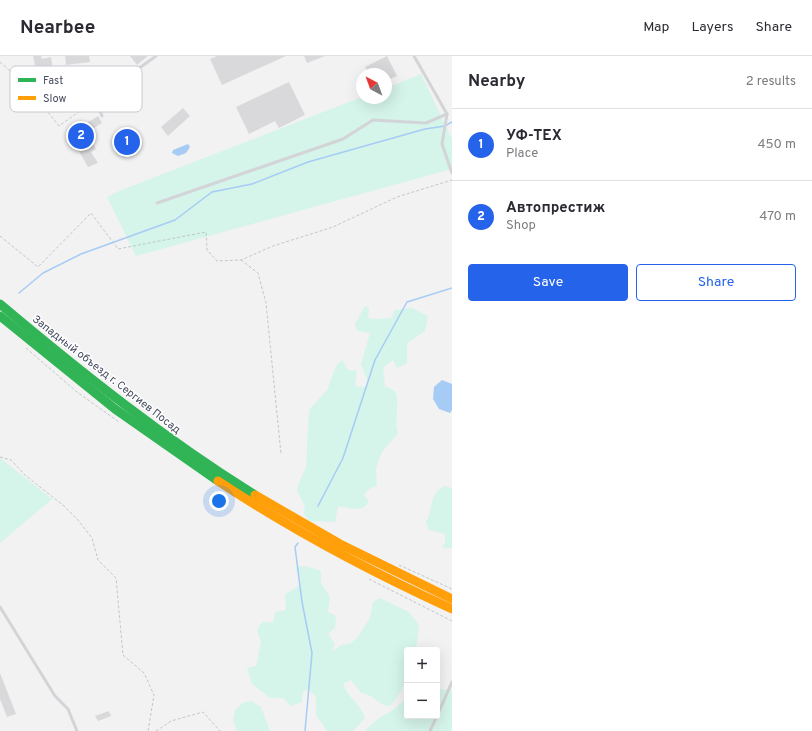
<!DOCTYPE html>
<html lang="en">
<head>
<meta charset="utf-8">
<style>
  body { margin:0; font-family:Overpass,sans-serif; background:#f2f2f3; color:#2b2b33 }
  .controls { position:absolute; right:12px; bottom:12px; display:grid; overflow:hidden; border-radius:4px; box-shadow:0 4px 16px #0002 }
  .controls button { width:36px; height:36px; display:grid; place-items:center; padding:0; border:0; border-bottom:1px solid #e1e1e2; background:#fff; color:#2b2b33; font:20px sans-serif }
  .compass { position:absolute; left:356px; top:12px; width:36px; height:36px; border-radius:50%; background:#fff; box-shadow:0 4px 16px #0002; rotate:319deg }
  .you { position:absolute; left:219px; top:445px; width:14px; height:14px; margin:-10px; border:3px solid #fff; border-radius:50%; background:#1a73e8; box-shadow:0 0 0 6px #1a73e833 }
  .badge { display:grid; place-items:center; width:26px; height:26px; border-radius:50%; background:#2563eb; color:#fff; font-size:13px; font-weight:700 }
  .pin { position:absolute; translate:-50% -50%; border:2px solid #fff; box-shadow:0 1px 4px #0006 }
  .list { margin:0; padding:0; list-style:none }
  h2 { display:flex; justify-content:space-between; align-items:center; height:52px; margin:0; padding:0 16px; font-size:17px }
  h2 small { font-size:13px; font-weight:400; color:#7c7c81 }
  .list li { display:grid; grid-template-columns:26px 1fr auto; gap:12px; align-items:center; box-sizing:border-box; height:72px; padding:0 16px; border-top:1px solid #e1e1e2 }
  .list b { display:block; font-size:15px; white-space:nowrap }
  .list p { margin:0; font-size:13px; white-space:nowrap; color:#7c7c81 }
  .list em { font-size:13px; font-style:normal; color:#7c7c81 }
  .actions { display:flex; gap:8px; padding:12px 16px }
  .actions a { flex:1; padding:9px 0; border:1px solid #2563eb; border-radius:4px; text-align:center; font-size:14px; color:#2563eb }
  .actions .main { background:#2563eb; color:#fff }
  .map { position:relative; flex:none; width:452px; height:675px; overflow:hidden }
  header { display:flex; align-items:center; gap:24px; box-sizing:border-box; height:56px; padding:0 20px; background:#fff; border-bottom:1px solid #e1e1e2 }
  header strong { font-size:19px }
  nav { display:flex; gap:22px; margin-inline-start:auto; font-size:14px }
  main { display:flex }
  aside { flex:1; background:#fff }
  .map>svg:first-child { display:block }
  .green { fill:#d5f4ea }
  .water { fill:#a6ccf5 }
  .lines { fill:none; stroke-linecap:round; stroke-linejoin:round }
  .stream { stroke:#a6ccf5; stroke-width:1.5 }
  .building { fill:#d9d9db }
  .path { stroke:#bdc9c9; stroke-width:1; stroke-dasharray:3 2; stroke-linecap:butt }
  .lane { stroke:#d3d4d8; stroke-width:3 }
  .fast { stroke:#30b455; stroke-width:9 }
  .slow { stroke:#ff9f0a; stroke-width:9 }
  .labels { text-anchor:middle; stroke-width:3; stroke-linejoin:round; paint-order:stroke }
  .street-label { font-size:11px; fill:#474c61; stroke:#fff }
  .key { fill:#fff; stroke:#c8c9d0; stroke-width:1 }
  .key-label { font-size:11px; fill:#474c61 }
</style>
</head>
<body>
<header>
<strong>Nearbee</strong>
<nav><a>Map</a><a>Layers</a><a>Share</a></nav>
</header>
<main>
<div class="map">
<svg width="452" height="675" viewBox="0 0 452 675">
  <rect width="100%" height="100%" fill="#f3f2f2"/>
  <g class="green">
    <path d="M421,18L452,83V113L136,200L107,141L119,135L362,41L386,42V32Z"/>
    <path d="M365,250L369,252L368,261L372,263L391,262L395,254L412,252L428,260L425,275L407,287V307L397,312L393,304L383,311L385,330L395,335C401,350 393,362 398,377L382,396L376,412L377,430L369,433L364,439L369,446L363,452L354,453L338,450L335,466L309,465L304,458L305,450L297,435L299,427L306,411L309,354L327,334L336,310L342,304L348,314L357,315L355,330L365,331L368,327L361,308L370,277L357,275L355,268Z"/>
    <path d="M0,402L52,443L0,487Z"/>
    <path d="M444,430L452,432V492H442L445,487V478L429,474L426,466C434,453 427,441 444,430Z"/>
    <path d="M306,510L321,515V527L330,541L328,556L336,560L335,572L328,578L335,588L332,596L341,589L349,588L356,583L370,562L373,546L380,542L409,556L419,569L416,594H407C407,619 408,630 390,650C375,648 374,638 361,637L351,624L343,628C348,642 361,648 365,662L353,675H327L316,659V642L309,633L303,636L302,646L291,650L283,642H270L252,628L247,612L256,610L261,586L257,574L262,566H273L275,556L286,554L285,538L298,531L301,524L295,511Z"/>
    <path d="M437,632L452,635V675H364L379,662L393,654L407,642V660H437Z"/>
    <path d="M251,645L261,651L270,675H237L233,665L235,654L244,646Z"/>
  </g>
  <g class="water">
    <path d="M188,88L190,91L186,97L178,100L172,97L173,94Z"/>
    <path d="M442,324L452,328V354L450,357L439,353L433,343L434,331Z"/>
  </g>
  <g class="lines">
    <g class="stream">
      <path d="M19,237L43,217L81,198L175,164L212,136L252,128L308,106L425,73L445,70L452,66"/>
      <path d="M318,450L343,402L375,304L407,246L452,232"/>
      <path d="M298,487L295,491L302,546L312,597L305,675"/>
    </g>
  </g>
  <g class="building">
    <path d="M33,0H41L42,3L51,1L56,31L40,34Z"/>
    <path d="M65,0H89L90,6L66,9Z"/>
    <path d="M130,0H148L137,9Z"/>
    <path d="M217,0H286L222,29L210,3Z"/>
    <path d="M304,0H325L307,7Z"/>
    <path d="M387,0L397,20L386,25V18H369L365,11Z"/>
    <path d="M289,26L305,59L279,72L275,65L249,78L236,51Z"/>
    <path d="M183,52L190,60L168,80L161,71Z"/>
    <path d="M98,60L102,67L81,80L87,90L92,86L96,93L91,96L98,107L88,111L69,78Z"/>
    <path d="M132,79L135,83L121,93L118,88Z"/>
    <path d="M0,617L16,658L7,661L0,643Z"/>
    <path d="M109,655L111,660L98,665L95,660Z"/>
  </g>
  <g class="lines">
    <g class="path">
      <path d="M0,6L27,30L59,70L94,45"/>
      <path d="M0,180L38,211L91,157L118,193L206,176L207,194L217,205L241,204L273,190L333,171L397,141L452,124"/>
      <path d="M241,204L258,217L266,247L281,398"/>
      <path d="M26,292L77,336L119,366"/>
      <path d="M0,401L11,404L25,419L64,450L78,464L92,482L98,504L116,522L123,599L144,617L154,639L148,675"/>
      <path d="M399,509L452,533"/>
      <path d="M369,523L452,565"/>
      <path d="M156,675L171,665L203,656L220,675"/>
    </g>
    <g class="lane">
      <path d="M447,58L442,88L452,117"/>
      <path d="M102,60L99,52V41L156,0"/>
      <path d="M157,147L343,83L373,64L426,67L447,58L414,0"/>
      <path d="M0,551L55,640L68,653L77,675"/>
      <path d="M437,660L452,626"/>
      <path d="M430,675L437,660"/>
    </g>
    <g class="fast">
      <path d="M0,248C82,317 165,383 255,439"/>
      <path d="M0,260L115,353L218,425"/>
    </g>
    <g class="slow">
      <path d="M218,425C292,474 371,516 452,553"/>
      <path d="M255,439L340,488L452,543"/>
    </g>
  </g>
  <g class="labels">
    <g class="street-label">
      <text transform="translate(107 318) rotate(38)" y="4">Западный объезд г. Сергиев Посад</text>
    </g>
  </g>
  <rect x="10" y="10" width="132" height="46" rx="6" class="key"/>
  <rect x="18" y="22" width="18" height="4" fill="#30b455"/>
  <rect x="18" y="40" width="18" height="4" fill="#ff9f0a"/>
  <g class="key-label">
    <text x="43" y="28">Fast</text>
    <text x="43" y="46">Slow</text>
  </g>
</svg>
<div class="controls">
<button>+</button>
<button>−</button>
</div>
<svg class="compass" viewBox="-18 -18 36 36"><path d="M0-13l5 13h-10z" fill="#e53935"/><path d="M0 13l5-13h-10z" fill="#7c7c81"/></svg>
<div class="you"></div>
<div class="pin badge" style="left:127px;top:86px">1</div>
<div class="pin badge" style="left:81px;top:80px">2</div>
</div>
<aside>
<h2>Nearby<small>2 results</small></h2>
<ul class="list">
<li><span class="badge">1</span><div><b>УФ-ТЕХ</b><p>Place</p></div><em>450 m</em></li>
<li><span class="badge">2</span><div><b>Автопрестиж</b><p>Shop</p></div><em>470 m</em></li>
</ul>
<div class="actions"><a class="main">Save</a><a>Share</a></div>
</aside>
</main>
</body>
</html>
